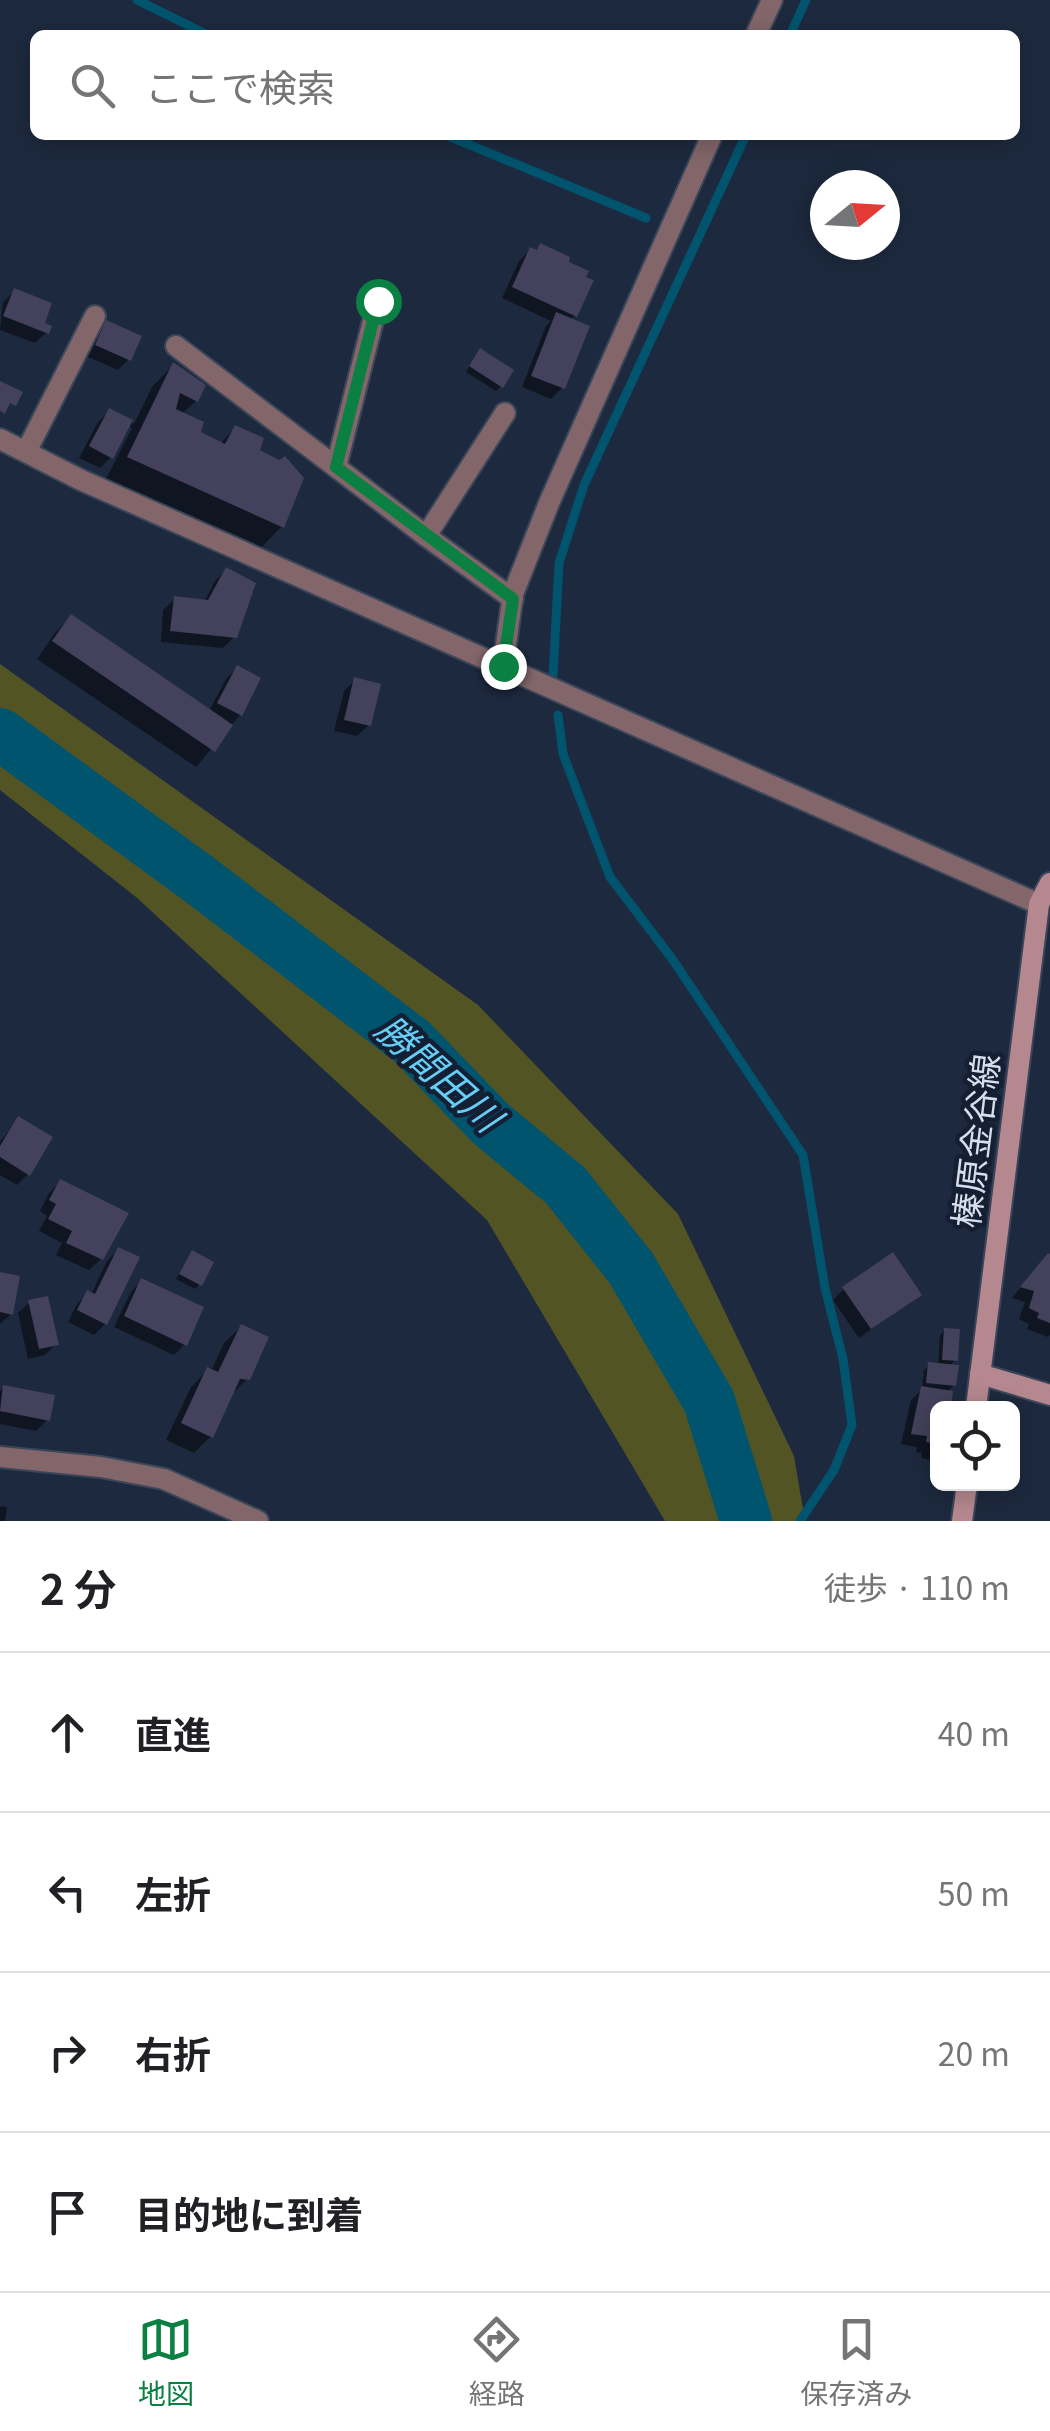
<!DOCTYPE html>
<html lang="ja">
<head>
<meta charset="utf-8">
<style>
  body { margin:0; font-family:Georgia,"Noto Sans JP",serif; background:#f6f6f6; color:#202124 }
  .controls { position:absolute; right:30px; bottom:30px; display:grid; overflow:hidden; border-radius:15px; box-shadow:0 5px 25px #0003 }
  .controls button { width:90px; height:90px; display:grid; place-items:center; padding:0; border:0; border-bottom:2px solid #e0e0e0; background:#fff; color:#202124; font:50px sans-serif }
  .compass { position:absolute; left:810px; top:170px; width:90px; height:90px; border-radius:50%; background:#fff; box-shadow:0 5px 25px #0003; rotate:72deg }
  .stop { position:absolute; width:30px; height:30px; margin:-22px; border:8px solid #0b8043; border-radius:50%; background:#fff }
  .stop.end { background:#0b8043; border-color:#fff; box-shadow:0 2px 10px #0008 }
  .list { margin:0; padding:0; list-style:none }
  h2 { display:flex; justify-content:space-between; align-items:center; height:130px; margin:0; padding:0 40px; font-size:42px }
  h2 small { font-size:32px; font-weight:400; color:#757577 }
  .list li { display:grid; grid-template-columns:65px 1fr auto; gap:30px; align-items:center; box-sizing:border-box; height:160px; padding:0 40px; border-top:2px solid #e0e0e0 }
  .list b { display:block; font-size:38px; white-space:nowrap }
  .list em { font-size:32px; font-style:normal; color:#757577 }
  .icon { flex:none; width:55px; height:55px; fill:none; stroke:currentColor; stroke-width:2; stroke-linecap:round; stroke-linejoin:round }
  .map { position:relative; flex:none; width:1050px; height:1521px; overflow:hidden }
  .search { position:absolute; background:#fff; box-shadow:0 5px 25px #0003; left:30px; right:30px; top:30px; height:110px; display:flex; align-items:center; gap:25px; box-sizing:border-box; padding:0 35px; border-radius:15px; color:#757577; font-size:38px }
  .sheet { height:770px; background:#fff }
  nav { display:flex; justify-content:space-around; align-items:center; box-sizing:border-box; height:140px; border-top:2px solid #e0e0e0; background:#fff; font-size:28px; color:#757577 }
  nav a { display:grid; justify-items:center; gap:5px }
  nav .on { color:#0b8043 }
  .map>svg:first-child { display:block }
  .green { fill:#535424 }
  .shadow { fill:#0007 }
  .lines { fill:none; stroke-linecap:round; stroke-linejoin:round }
  .stream { stroke:#00546e; stroke-width:9 }
  .river { stroke:#00546e; stroke-width:52 }
  .building { fill:#43415b }
  .street-casing { stroke:#3b465a; stroke-width:24 }
  .secondary-casing { stroke:#3b465a; stroke-width:24 }
  .street { stroke:#82666a; stroke-width:20 }
  .secondary { stroke:#b5888f; stroke-width:20 }
  .route { stroke:#0b8043; stroke-width:12 }
  .labels { text-anchor:middle; stroke-width:9; stroke-linejoin:round; paint-order:stroke }
  .street-label { font-size:35px; fill:#d6deec; stroke:#141f33 }
  .water-label { font-size:38px; font-style:italic; fill:#66cdf5; stroke:#141f33 }
</style>
</head>
<body>
<div class="map">
<svg width="1050" height="1521" viewBox="0 0 1050 1521">
  <rect width="100%" height="100%" fill="#1d293e"/>
  <path class="green" d="M0,664L478,1005L678,1214L794,1456L805,1521H665L487,1220L136,897L0,790Z"/>
  <g class="shadow">
    <path d="M540,246L575,315L570,320L562,388L551,399L522,387L546,326L551,321L502,298L519,261L530,250L535,252Z"/>
    <path d="M15,291L47,332L35,343L0,330L3,302Z"/>
    <path d="M107,323L129,359L118,370L86,356L96,334Z"/>
    <path d="M475,356L501,386L496,391L466,372Z"/>
    <path d="M173,365L196,401L182,414L198,434L220,444L235,428L256,452L282,526L260,549L106,479L132,428L128,425L111,457L100,468L79,458L98,422L109,411L134,424L152,387Z"/>
    <path d="M226,570L235,636L223,648L161,642L163,610L175,599L204,602L215,581Z"/>
    <path d="M71,617L209,711L226,679L237,668L240,715L196,767L37,659L54,634Z"/>
    <path d="M355,680L369,725L357,736L334,731L344,691Z"/>
    <path d="M18,1119L28,1174L17,1185L0,1175V1142Z"/>
    <path d="M60,1182L101,1259L89,1270L56,1255L62,1243L39,1231L47,1216L40,1211L49,1193Z"/>
    <path d="M118,1250L105,1324L94,1335L68,1322L77,1304L88,1293L91,1295L107,1261Z"/>
    <path d="M192,1253L200,1284L195,1289L176,1279Z"/>
    <path d="M1050,1258V1335L1048,1337L1027,1329L1029,1324L1019,1319L1025,1302L1012,1298L1037,1267Z"/>
    <path d="M0,1275L11,1314L0,1324Z"/>
    <path d="M142,1281L185,1344L174,1355L114,1327L131,1292Z"/>
    <path d="M844,1289L919,1294L859,1338L833,1300Z"/>
    <path d="M30,1302L56,1344L45,1355L28,1359L18,1313Z"/>
    <path d="M241,1327L248,1378L229,1397L211,1436L194,1453L166,1440L191,1387L208,1370L211,1371L224,1343Z"/>
    <path d="M945,1330L956,1359L949,1367L954,1385L946,1393H950L948,1408H938V1453L931,1460L921,1458L922,1453L916,1452L917,1447L901,1444L911,1400L922,1389L924,1370L929,1365L938,1366L940,1335Z"/>
    <path d="M4,1387L47,1420L36,1431L0,1424V1391Z"/>
    <path d="M0,1506L7,1507L5,1521H0Z"/>
  </g>
  <g class="lines">
    <g class="stream">
      <path d="M137,0L208,35"/>
      <path d="M790,35L806,0"/>
      <path d="M446,135L646,218"/>
      <path d="M553,676L559,563L584,485L746,135"/>
      <path d="M558,715L563,754L610,877L673,960L803,1155L825,1288L843,1359L852,1425L834,1470L800,1521"/>
    </g>
    <path class="river" d="M0,734L200,880L412,1042L491,1124L565,1185L631,1268L709,1401L746,1521"/>
  </g>
  <g class="building">
    <path d="M540,243L570,257L569,262L589,271L586,277L594,280L577,317L512,287L530,247L537,250Z"/>
    <path d="M14,288L52,303L45,323L52,326L49,334L3,316Z"/>
    <path d="M556,312L590,326L565,389L531,376Z"/>
    <path d="M106,320L142,336L131,361L95,345Z"/>
    <path d="M480,348L514,370L503,388L469,366Z"/>
    <path d="M173,362L206,385L198,402L180,393L176,409L204,422L201,432L225,444L235,425L264,438L260,450L279,460L285,456L304,478L284,528L127,457Z"/>
    <path d="M0,381L23,392L16,406L10,403L5,414L0,411Z"/>
    <path d="M109,408L133,420L113,459L89,446Z"/>
    <path d="M226,567L256,583L237,638L170,631L174,596L208,600Z"/>
    <path d="M71,614L233,725L215,752L52,641Z"/>
    <path d="M237,665L261,678L242,716L217,703Z"/>
    <path d="M354,677L381,684L371,726L344,720Z"/>
    <path d="M18,1116L53,1137L30,1176L0,1157V1146Z"/>
    <path d="M60,1179L129,1213L103,1260L66,1243L72,1231L48,1219L56,1204L49,1200Z"/>
    <path d="M118,1247L140,1257L107,1325L77,1310L87,1290L95,1294Z"/>
    <path d="M192,1250L214,1262L202,1286L179,1274Z"/>
    <path d="M893,1252L922,1295L871,1329L842,1287Z"/>
    <path d="M1048,1253L1050,1254V1323L1037,1318L1039,1313L1029,1308L1034,1291L1020,1287Z"/>
    <path d="M0,1272L20,1276L13,1315L0,1312Z"/>
    <path d="M141,1278L204,1307L187,1346L124,1316Z"/>
    <path d="M48,1296L59,1345L39,1349L28,1300Z"/>
    <path d="M241,1324L269,1337L250,1380L240,1379L213,1438L181,1423L207,1367L218,1372Z"/>
    <path d="M944,1328L960,1329L958,1361L942,1360Z"/>
    <path d="M928,1362L959,1365L956,1386L926,1383Z"/>
    <path d="M3,1385L55,1395L50,1421L0,1411Z"/>
    <path d="M921,1386L953,1391L951,1408H938V1449L931,1448L932,1443L926,1442L927,1436L911,1434Z"/>
  </g>
  <g class="lines">
    <g class="street-casing">
      <g id="street">
        <path d="M756,35L772,0"/>
        <path d="M378,301L336,467L426,536"/>
        <path d="M176,346L336,467"/>
        <path d="M505,413L426,536L513,599"/>
        <path d="M0,439L81,480L1039,904"/>
        <path d="M27,450L95,316"/>
        <path d="M503,666L513,594L549,503L712,135"/>
        <path d="M0,1457L101,1467L164,1479L258,1521"/>
      </g>
    </g>
    <g class="secondary-casing">
      <g id="secondary">
        <path d="M980,1374L1050,1395"/>
        <path d="M976,1408L1039,904L1050,883"/>
        <path d="M962,1521L967,1484"/>
      </g>
    </g>
    <use href="#street" class="street"/>
    <use href="#secondary" class="secondary"/>
  </g>
  <g class="lines">
    <path class="route" d="M378,301L336,467L513,599L503,666"/>
  </g>
  <g class="labels">
    <g class="street-label">
      <text transform="translate(977 1141) rotate(-83)" y="12">榛原金谷線</text>
    </g>
    <g class="water-label">
      <text transform="translate(438 1074) rotate(42)" y="13">勝間田川</text>
    </g>
  </g>
</svg>
<div class="controls">
<button><svg class="icon" aria-label="locate" viewBox="0 0 24 24"><circle cx="12" cy="12" r="6"/><path d="M12 2v4M12 18v4M2 12h4M18 12h4"/></svg></button>
</div>
<svg class="compass" viewBox="-18 -18 36 36"><path d="M0-13l5 13h-10z" fill="#e53935"/><path d="M0 13l5-13h-10z" fill="#757577"/></svg>
<div class="stop" style="left:378px;top:301px"></div>
<div class="stop end" style="left:503px;top:666px"></div>
<div class="search"><svg class="icon" aria-label="search" viewBox="0 0 24 24"><circle cx="10" cy="10" r="6"/><path d="M15 15l6 6"/></svg>ここで検索</div>
</div>
<section class="sheet">
<h2>2 分<small>徒歩 · 110 m</small></h2>
<ul class="list">
<li><svg class="icon" aria-label="ahead" viewBox="0 0 24 24"><path d="M12 20V5M6 11l6-6 6 6"/></svg><div><b>直進</b></div><em>40 m</em></li>
<li><svg class="icon" aria-label="left" viewBox="0 0 24 24"><path d="M17 20v-9H6M10 6l-5 5 5 5"/></svg><div><b>左折</b></div><em>50 m</em></li>
<li><svg class="icon" aria-label="right" viewBox="0 0 24 24"><path d="M7 20v-9h11M14 6l5 5-5 5"/></svg><div><b>右折</b></div><em>20 m</em></li>
<li><svg class="icon" aria-label="arrive" viewBox="0 0 24 24"><path d="M6 21V4h12l-3 4 3 4H6"/></svg><div><b>目的地に到着</b></div></li>
</ul>
</section>
<nav>
<a class="on"><svg class="icon" aria-label="map" viewBox="0 0 24 24"><path d="M3 6l6-2 6 2 6-2v14l-6 2-6-2-6 2zM9 4v14M15 6v14"/></svg>地図</a>
<a><svg class="icon" aria-label="directions" viewBox="0 0 24 24"><path d="M12 3l9 9-9 9-9-9zM9 14v-3h6M13 9l2 2-2 2"/></svg>経路</a>
<a><svg class="icon" aria-label="saved" viewBox="0 0 24 24"><path d="M7 4h10v16l-5-4-5 4z"/></svg>保存済み</a>
</nav>
</body>
</html>
